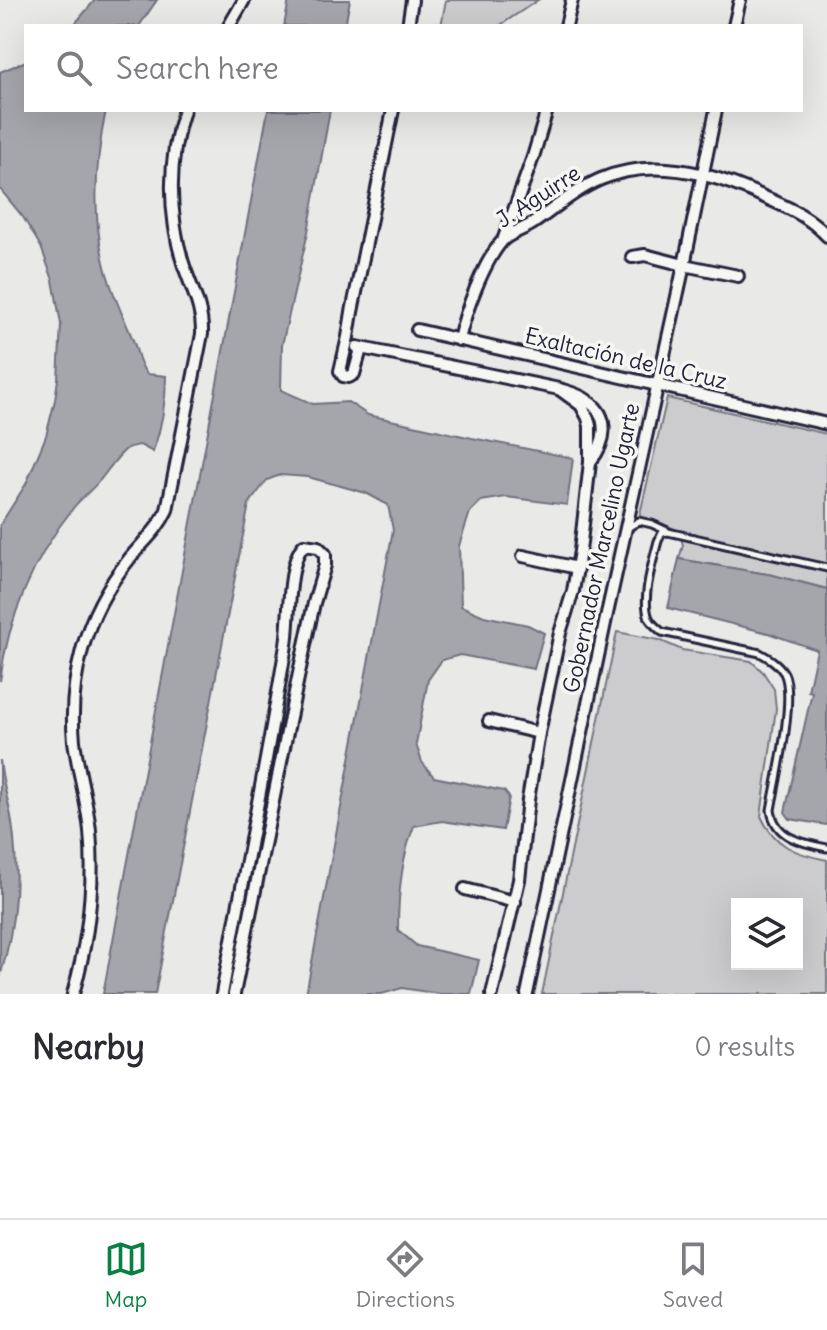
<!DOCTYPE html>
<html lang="en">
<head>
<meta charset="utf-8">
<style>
  body { margin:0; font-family:Delius,sans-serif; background:#f2f2f3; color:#2b2b33 }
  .controls { position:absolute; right:24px; bottom:24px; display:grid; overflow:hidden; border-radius:0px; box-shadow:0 8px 32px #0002 }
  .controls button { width:72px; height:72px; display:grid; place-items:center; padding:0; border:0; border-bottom:2px solid #e1e1e2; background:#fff; color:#2b2b33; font:40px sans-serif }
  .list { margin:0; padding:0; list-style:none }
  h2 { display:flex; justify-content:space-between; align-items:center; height:104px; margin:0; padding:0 32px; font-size:34px }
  h2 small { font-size:26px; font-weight:400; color:#7c7c81 }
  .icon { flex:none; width:44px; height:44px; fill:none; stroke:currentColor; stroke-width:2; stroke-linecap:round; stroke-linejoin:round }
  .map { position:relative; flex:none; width:827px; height:994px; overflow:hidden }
  .search { position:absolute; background:#fff; box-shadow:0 8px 32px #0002; left:24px; right:24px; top:24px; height:88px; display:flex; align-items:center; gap:20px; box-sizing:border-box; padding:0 28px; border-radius:0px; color:#7c7c81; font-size:30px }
  .sheet { height:224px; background:#fff }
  nav { display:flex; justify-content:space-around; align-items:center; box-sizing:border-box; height:112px; border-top:2px solid #e1e1e2; background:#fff; font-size:22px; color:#7c7c81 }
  nav a { display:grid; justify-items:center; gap:4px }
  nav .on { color:#0b8043 }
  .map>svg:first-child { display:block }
  .green { fill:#ccccce; stroke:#777784; stroke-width:2; fill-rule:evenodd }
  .water { fill:#a5a5ac; stroke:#71717f; stroke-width:2 }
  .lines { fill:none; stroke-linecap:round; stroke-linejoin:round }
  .service-casing { stroke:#22223b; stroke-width:11 }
  .minor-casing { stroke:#22223b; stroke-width:16 }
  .service { stroke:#f6f6f2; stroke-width:5 }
  .minor { stroke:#f6f6f2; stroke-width:10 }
  .labels { text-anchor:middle; stroke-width:7; stroke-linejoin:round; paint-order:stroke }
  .street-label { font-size:22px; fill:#22223b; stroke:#f6f6f2 }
</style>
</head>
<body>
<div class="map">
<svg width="827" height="994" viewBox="0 0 827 994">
  <rect width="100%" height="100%" fill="#e9e9e7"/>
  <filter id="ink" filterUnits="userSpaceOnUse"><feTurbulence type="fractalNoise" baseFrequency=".0125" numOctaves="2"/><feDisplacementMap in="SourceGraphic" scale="16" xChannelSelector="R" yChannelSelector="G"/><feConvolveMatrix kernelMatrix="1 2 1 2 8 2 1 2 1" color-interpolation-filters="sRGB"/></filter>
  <g filter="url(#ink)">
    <g class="green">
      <path d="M446,0H538L499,26H441Z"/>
      <path d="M667,398L827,434V589L773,575L679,559L683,545L679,531L659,522L639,518Z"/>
      <path d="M617,632L659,640L682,650L751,661L763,672L774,689L776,709L761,816C774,846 796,854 827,860V994H542ZM797,904V964H737V904Z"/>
    </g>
    <g class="water">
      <path d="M95,0H157L139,26H73Z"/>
      <path d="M289,0H350L345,26H284Z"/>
      <path d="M26,61V110H106C96,158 92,210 103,258C109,287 122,313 133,340C138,352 138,364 147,374L166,376C166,404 162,426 153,452L140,445C136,446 132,446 128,448C121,451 106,473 100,480C92,490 82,497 74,507C34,557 8,618 0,681V525L26,484L46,436L55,400L58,379L61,324L53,280L41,247L23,217L0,189V72Z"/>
      <path d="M268,110H330L308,232L282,345L281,390L313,404L348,402L368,415L472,438L573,458L567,505L506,497L481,501L470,512L459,546L461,606L484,616L528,625L544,633L534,669L460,655L442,660L428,680L416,744L422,762L434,777L504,791L509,797L503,830L442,821L414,826C401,859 398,894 398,930L417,946L479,960L471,994H440L402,988L382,994H306L393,530L388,505L366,493L308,477L280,475L267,480L249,504L155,994H103Z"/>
      <path d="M679,559L773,575L827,589V825L790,819L785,812L812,692L808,691L817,650L768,633L668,608Z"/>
      <path d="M0,760C2,779 7,797 11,816C20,870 16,925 0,977Z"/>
    </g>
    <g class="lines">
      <g class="service-casing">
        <g id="service">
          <path d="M629,527L639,521L652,524L667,531"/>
          <path d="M827,568L668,532L662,533L658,541C653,561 641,599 649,618C652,624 657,628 662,632L760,653C769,658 778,663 784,673C796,696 776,782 771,810C775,838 802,843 827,848"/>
        </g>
      </g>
      <g class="minor-casing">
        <g id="minor">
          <path d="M229,26L244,0"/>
          <path d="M408,26L412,0"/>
          <path d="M566,26L572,0"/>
          <path d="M734,26L740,0"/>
          <path d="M504,238L533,157L547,110"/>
          <path d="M632,257L645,255L684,265L738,276"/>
          <path d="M417,330L827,424"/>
          <path d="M459,340C465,312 484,261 503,240C511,232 526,229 535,222C556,207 577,189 601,179C653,157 712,173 760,195C786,207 808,215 827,236"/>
          <path d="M357,347L559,389"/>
          <path d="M361,349L354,374L349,377L343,376L340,371L348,337L352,312L393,110"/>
          <path d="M523,556L577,568"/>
          <path d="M489,721L539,733"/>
          <path d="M465,889L515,902"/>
          <path d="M73,994C88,941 95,886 90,831C87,800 78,771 74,741C71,710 74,680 82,650C91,617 108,585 130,558C143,542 158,530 167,510L202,334C203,308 191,288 183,263C168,213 168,159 184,110"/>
          <path d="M222,994C243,878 267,762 286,645C290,620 287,562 304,545L318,547L325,554V565L314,603L299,673L234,994"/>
          <path d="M492,994L519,880L528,800L539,733L560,633L573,591L580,551L590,462V426L588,418L581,405L559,389C569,392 579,394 588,401C611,417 606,443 590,462"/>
          <path d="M527,994L605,623L684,265L716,110"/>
        </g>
      </g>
      <use href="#service" class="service"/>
      <use href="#minor" class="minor"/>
    </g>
  </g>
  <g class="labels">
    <g class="street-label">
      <text transform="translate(538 196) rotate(-33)" y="8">J. Aguirre</text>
      <text transform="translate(626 358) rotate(13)" y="8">Exaltación de la Cruz</text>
      <text transform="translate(601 548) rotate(-78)" y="8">Gobernador Marcelino Ugarte</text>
    </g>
  </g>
</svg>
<div class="controls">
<button><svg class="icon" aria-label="layers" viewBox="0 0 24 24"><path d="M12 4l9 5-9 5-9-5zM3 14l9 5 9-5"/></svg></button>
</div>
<div class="search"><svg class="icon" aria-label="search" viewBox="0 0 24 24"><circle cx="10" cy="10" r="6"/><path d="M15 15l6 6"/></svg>Search here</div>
</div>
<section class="sheet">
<h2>Nearby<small>0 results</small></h2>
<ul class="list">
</ul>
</section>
<nav>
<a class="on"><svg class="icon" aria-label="map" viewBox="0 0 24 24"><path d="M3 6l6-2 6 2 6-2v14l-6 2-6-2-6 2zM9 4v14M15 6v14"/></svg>Map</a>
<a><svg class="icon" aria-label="directions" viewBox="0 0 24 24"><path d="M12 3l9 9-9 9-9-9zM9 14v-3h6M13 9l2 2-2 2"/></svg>Directions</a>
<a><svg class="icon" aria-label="saved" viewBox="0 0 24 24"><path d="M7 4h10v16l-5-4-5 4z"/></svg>Saved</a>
</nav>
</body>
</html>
